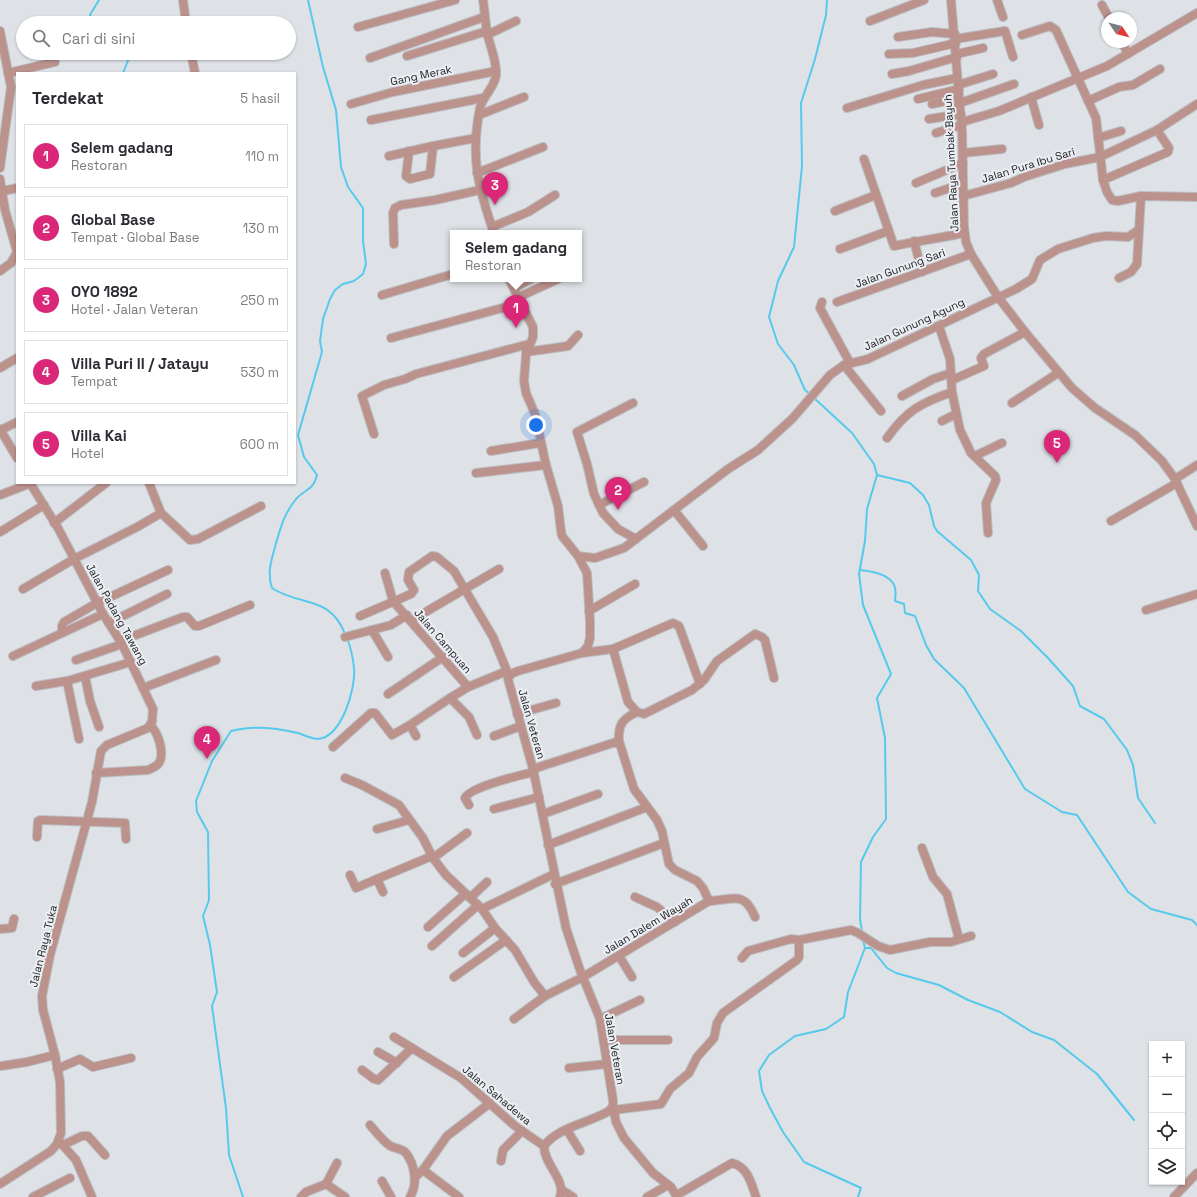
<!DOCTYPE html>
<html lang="id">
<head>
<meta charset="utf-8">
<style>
  body { margin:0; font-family:"Space Grotesk",sans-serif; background:#f2f2f3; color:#2b2b33 }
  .controls { position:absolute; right:12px; bottom:12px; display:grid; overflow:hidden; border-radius:0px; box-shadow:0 1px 3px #0004 }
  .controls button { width:36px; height:36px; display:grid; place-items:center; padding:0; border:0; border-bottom:1px solid #e1e1e2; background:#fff; color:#2b2b33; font:20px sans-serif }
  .compass { position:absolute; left:1101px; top:12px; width:36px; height:36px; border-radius:50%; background:#fff; box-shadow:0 1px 3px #0004; rotate:125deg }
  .you { position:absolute; left:536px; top:425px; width:14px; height:14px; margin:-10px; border:3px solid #fff; border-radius:50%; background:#1a73e8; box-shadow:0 0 0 6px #1a73e833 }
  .badge { display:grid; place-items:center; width:26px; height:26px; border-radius:50%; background:#db2777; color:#fff; font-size:13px; font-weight:700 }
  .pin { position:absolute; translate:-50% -33px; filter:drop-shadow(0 1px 2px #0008) }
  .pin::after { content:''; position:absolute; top:21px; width:14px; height:12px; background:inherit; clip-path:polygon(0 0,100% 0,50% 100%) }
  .popup { position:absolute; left:450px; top:230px; width:132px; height:52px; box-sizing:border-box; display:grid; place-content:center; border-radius:0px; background:#fff; filter:drop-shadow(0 1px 3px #0005); font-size:13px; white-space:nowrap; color:#7c7c81 }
  .popup b { font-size:15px; color:#2b2b33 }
  .popup::after { content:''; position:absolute; left:50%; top:100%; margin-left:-8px; border:8px solid transparent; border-top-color:#fff }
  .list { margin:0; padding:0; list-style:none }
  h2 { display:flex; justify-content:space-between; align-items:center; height:52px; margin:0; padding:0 16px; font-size:17px }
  h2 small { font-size:13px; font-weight:400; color:#7c7c81 }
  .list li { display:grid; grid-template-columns:26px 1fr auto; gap:12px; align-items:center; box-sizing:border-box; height:64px; margin:0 8px 8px; padding:0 8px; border:1px solid #e1e1e2; border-radius:0px }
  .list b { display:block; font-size:15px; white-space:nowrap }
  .list p { margin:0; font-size:13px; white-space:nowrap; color:#7c7c81 }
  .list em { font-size:13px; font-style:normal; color:#7c7c81 }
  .icon { flex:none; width:22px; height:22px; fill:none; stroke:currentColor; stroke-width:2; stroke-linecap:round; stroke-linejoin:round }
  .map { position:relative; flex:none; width:1197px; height:1197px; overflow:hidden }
  .search { position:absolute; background:#fff; box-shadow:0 1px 3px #0004; left:16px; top:16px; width:280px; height:44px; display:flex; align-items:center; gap:10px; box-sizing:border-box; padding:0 14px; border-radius:22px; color:#7c7c81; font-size:15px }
  .panel { position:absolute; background:#fff; box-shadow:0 1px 3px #0004; left:16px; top:72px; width:280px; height:412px; border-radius:0px }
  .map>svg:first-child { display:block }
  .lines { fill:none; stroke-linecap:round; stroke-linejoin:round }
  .stream { stroke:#56caec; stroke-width:2 }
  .minor-casing { stroke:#bbbec2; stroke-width:10 }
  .minor { stroke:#bc928d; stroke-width:8 }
  .labels { text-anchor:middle; stroke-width:4; stroke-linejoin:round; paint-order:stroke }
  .street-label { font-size:11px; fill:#1b1c1e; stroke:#ebeef3 }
</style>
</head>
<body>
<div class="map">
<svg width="1197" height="1197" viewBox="0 0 1197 1197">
  <rect width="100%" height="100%" fill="#dee1e6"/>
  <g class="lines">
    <g class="stream">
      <path d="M308,0L323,67L336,110L341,167L348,187L363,208V241L366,264L363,274L354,281L343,284L335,290L330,299L323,319L320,341L322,352L298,435L304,457L317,475C313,491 306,488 296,499C283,516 281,526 275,547C271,562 267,572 272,588C301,607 330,595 345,634"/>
      <path d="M94,23L90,15L99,0"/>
      <path d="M123,73L131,53"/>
      <path d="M810,394L805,390L794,365L778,344L769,317L778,281L794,247L802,166L801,103L815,59L826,15L827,0"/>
      <path d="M813,397L852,433L874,464L877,475L867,509L865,541L859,574L863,605L891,674L877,698L885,738L886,819L873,837L861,862L860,919L862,932"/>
      <path d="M877,475L910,483L923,495L929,505L934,526L937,531L971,560L979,575L978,591L990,609L1021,631L1048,658L1073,686L1080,706L1104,719L1127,750L1133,765L1138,798L1155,823"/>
      <path d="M860,570C870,571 889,574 894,585C897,590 895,596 895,601L904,604L905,613L915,616L926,645L934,659L964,688L1025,789L1062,812L1077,815L1128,892L1151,909L1192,920L1197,925"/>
      <path d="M865,948H871L887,968L896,973L939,985L968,1000L1000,1012L1032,1032L1054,1040L1097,1074L1134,1120"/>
      <path d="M243,1197L229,1155L226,1108L212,1006L217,992L210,945L203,916L209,900L208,832L197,812L196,801L212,761L231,731C252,725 277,728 298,733C304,735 312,739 318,739C342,737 356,688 354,668C353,658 351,648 347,638"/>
      <path d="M858,1197L861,1188L804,1162L783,1132L770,1108L762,1091L759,1071L769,1055L795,1036L826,1029L844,1017L848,992L865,948L863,940"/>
    </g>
    <g class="minor-casing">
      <g id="minor">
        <path d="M183,0L186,23"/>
        <path d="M483,0C485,12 485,24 488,36C491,49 497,62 496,75C495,87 483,96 480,108C470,157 478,187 494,233"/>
        <path d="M951,0L962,131L964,226L966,242L971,254L998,297L1025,332L1072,388L1095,408L1135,435L1162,461L1175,479L1197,526"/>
        <path d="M997,0L1003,17"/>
        <path d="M1102,5L1109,18"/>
        <path d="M870,21L924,0"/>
        <path d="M358,27L455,0"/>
        <path d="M0,31L11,87L0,168"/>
        <path d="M487,35L516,21"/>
        <path d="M1022,35L1050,26L1056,30L1096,118L1103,180L1107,192L1112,200L1118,201L1141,196L1197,197"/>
        <path d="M898,37L932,32L955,34"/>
        <path d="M955,39L1005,31L1013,57"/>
        <path d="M1122,42L1128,54"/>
        <path d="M191,53L195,73"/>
        <path d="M889,54L913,53L956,43"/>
        <path d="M957,54L983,48"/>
        <path d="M407,56L487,31"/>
        <path d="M370,58L484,17"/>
        <path d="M8,73L55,62"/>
        <path d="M892,74L909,71L957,57"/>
        <path d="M958,85L993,74"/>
        <path d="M1031,97L1039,125"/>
        <path d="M918,99L959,89"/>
        <path d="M1088,101L1119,87L1133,85L1160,69"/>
        <path d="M960,103L1014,84"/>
        <path d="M351,104L393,92L496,71"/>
        <path d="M932,104L959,98"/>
        <path d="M847,108L923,85L957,78"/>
        <path d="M952,108L960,107"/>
        <path d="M479,115L524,97"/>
        <path d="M929,119L961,114"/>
        <path d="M371,120L483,98"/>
        <path d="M962,122L999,111L1107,66L1197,13"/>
        <path d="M936,133L962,125"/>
        <path d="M1098,138L1121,131"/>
        <path d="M409,151L406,176L410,179L430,174L433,146"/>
        <path d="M963,153L1002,149"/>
        <path d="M389,156L433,146L476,138"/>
        <path d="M864,159L894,246C917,241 941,238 964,233"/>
        <path d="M477,173L543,147"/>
        <path d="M0,179L5,210L17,252L11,263L0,271"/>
        <path d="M1103,180L1168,152L1169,148L1157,130"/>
        <path d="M916,183L963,163"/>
        <path d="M3,191L17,188"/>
        <path d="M935,193L962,184"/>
        <path d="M963,196L1011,183L1024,177L1065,164L1100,157L1157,130L1197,104"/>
        <path d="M835,211L876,195"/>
        <path d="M492,227L528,212L555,195"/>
        <path d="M914,241L922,272"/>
        <path d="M394,244L393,213L395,208L401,205L435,200L480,190"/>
        <path d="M840,249L888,231"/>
        <path d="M1119,278L1131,272L1137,264L1141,196"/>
        <path d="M509,279L533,327V337L526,355L524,381L526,393L535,414L546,465L558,506L561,531L562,536L578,556L587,573L590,621V638L588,646L582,653L518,671L511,674L508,679L533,769L566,928L580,970L600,1019L613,1100V1106L609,1111C589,1123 558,1127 544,1146C544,1165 566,1179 560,1197"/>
        <path d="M514,288L531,279"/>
        <path d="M382,295L453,274"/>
        <path d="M519,297L558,279"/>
        <path d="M822,302L820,308L850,363"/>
        <path d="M837,302L971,254"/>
        <path d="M939,326L950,359L952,392L960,430L971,453L995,476L996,480L986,503L988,533"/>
        <path d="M391,338L521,303"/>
        <path d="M526,352L568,346L578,335"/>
        <path d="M844,365L881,411"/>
        <path d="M0,368L17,358"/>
        <path d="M952,380L984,366L981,358L984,354L1025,332"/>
        <path d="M902,396L933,379L951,373"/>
        <path d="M633,403L577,432L587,464L594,494L603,513L618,529L636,539"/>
        <path d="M1012,403L1058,373"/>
        <path d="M942,421L956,414"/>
        <path d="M0,429L17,458"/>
        <path d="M1,430L17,422"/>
        <path d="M374,434L362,396L384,385L405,379L416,374L529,344"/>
        <path d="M887,438C907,410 921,403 952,392"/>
        <path d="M491,451L540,443"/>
        <path d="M975,456L1002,443"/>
        <path d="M476,473L546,465"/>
        <path d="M1175,479L1197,465"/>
        <path d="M149,483L161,513L190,540L198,539L261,506"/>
        <path d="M0,495L31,483"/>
        <path d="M599,505L644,482"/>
        <path d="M674,510L703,546"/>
        <path d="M1111,521L1177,483"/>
        <path d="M54,523L106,483"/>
        <path d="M0,532L44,505"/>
        <path d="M578,556L595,558L624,548L728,469L758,450L792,419L830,375L844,365L868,359L1016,289L1032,279L1040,260L1058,249L1093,238L1106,236L1128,237L1137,231"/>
        <path d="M385,573L393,601L468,687L507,671"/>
        <path d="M23,589L74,559L139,526L161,513"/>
        <path d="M1146,610L1197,594"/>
        <path d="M589,611L635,584"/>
        <path d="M360,616L411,594L414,590L408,580L409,572L432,556L437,557L454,571L493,637L509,676"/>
        <path d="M412,620L499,569"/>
        <path d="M109,623L167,594"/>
        <path d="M372,630L388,657"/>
        <path d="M62,633V626L64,622L97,603L168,570"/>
        <path d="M345,637L391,625L407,615"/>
        <path d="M120,641L183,617H187L195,626H199L250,605"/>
        <path d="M613,649L628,702L637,712L644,714L692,690L704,680L717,661L755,634L762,637L765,640L774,678"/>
        <path d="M582,653L613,649L673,623L679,626L700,684"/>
        <path d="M13,656L103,614"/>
        <path d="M76,660L122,644"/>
        <path d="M85,676L90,701L99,727"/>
        <path d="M67,681L79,739"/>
        <path d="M36,686L67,681L131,662"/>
        <path d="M468,687L450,698L469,717L477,735"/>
        <path d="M143,688L216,660"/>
        <path d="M388,694L443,657"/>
        <path d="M517,714L556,703"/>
        <path d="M416,736L410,725L450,698"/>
        <path d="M494,736L521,726"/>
        <path d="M619,741C618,725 622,719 637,712"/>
        <path d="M333,747L371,713H375L392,735L410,725"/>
        <path d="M96,773L148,770C152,768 156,767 159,763C165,753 158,732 150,725"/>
        <path d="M345,778L362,785L399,805L423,838L433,858L446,875L482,909"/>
        <path d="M469,805L465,798C470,787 521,775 534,772"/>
        <path d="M494,809L539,797"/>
        <path d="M543,814L598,794"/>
        <path d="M377,829L409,820"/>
        <path d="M37,837L38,821L40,820L125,823L126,839"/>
        <path d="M548,845L647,807"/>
        <path d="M922,848L933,877L947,894L959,939"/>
        <path d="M433,858L467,833"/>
        <path d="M350,875L356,888L377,879"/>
        <path d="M555,884L664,843"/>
        <path d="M383,892L377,879L432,856"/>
        <path d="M635,897L657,907L675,922"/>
        <path d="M470,898L487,882"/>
        <path d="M709,901C733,900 744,890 755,917"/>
        <path d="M428,927L465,894"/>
        <path d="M0,929L12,928L14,919"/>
        <path d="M432,946L478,905"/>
        <path d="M463,953L495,928"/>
        <path d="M619,956L632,977"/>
        <path d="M742,958L748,951L791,939L799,940"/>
        <path d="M454,977L506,940"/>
        <path d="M545,996L534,982L515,950L495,928L482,909L554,874"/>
        <path d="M514,1019L545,996L583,977L709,901L703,888L697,881L675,870L669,864L662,831L657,820L634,789L619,741L533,769"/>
        <path d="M600,1019L640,1000"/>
        <path d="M394,1037L461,1078L515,1126L544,1146"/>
        <path d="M604,1040H668"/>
        <path d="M378,1052L397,1063"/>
        <path d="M1,1066L27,1062L55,1055"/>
        <path d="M569,1068L607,1064"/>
        <path d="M57,1069L80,1059L93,1067L131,1058"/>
        <path d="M362,1070L374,1079L378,1080L412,1048"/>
        <path d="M613,1106L616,1122L624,1138L653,1173L671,1187L677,1197"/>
        <path d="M614,1110L661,1104L670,1089L689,1073L697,1057L714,1038L717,1023L723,1013L797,960L799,957V940L851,930L858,933L878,946L890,950L930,942H951L971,936"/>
        <path d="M370,1125C376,1132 382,1140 389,1145C394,1149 402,1148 406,1153C415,1165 418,1184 410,1197"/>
        <path d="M567,1130L580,1151"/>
        <path d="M59,1141L76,1160L92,1197"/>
        <path d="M63,1145L82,1136H88L105,1155"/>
        <path d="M501,1161L503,1150L522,1131"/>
        <path d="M337,1163L326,1184L345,1197"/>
        <path d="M423,1170L459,1197"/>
        <path d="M415,1177L423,1170L447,1136L490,1103"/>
        <path d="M382,1181L391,1197"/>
        <path d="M0,1184L51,1151L57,1144L61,1133L60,1082L55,1055L43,1010L42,996L50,955L92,802L101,751L107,745L148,728L152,722L153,709L122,644L103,614L58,528L30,483"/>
        <path d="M562,1190L573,1197"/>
        <path d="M677,1195L732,1163C748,1167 751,1183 756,1197"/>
        <path d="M33,1197L70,1178"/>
        <path d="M301,1197L306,1192L326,1184"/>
        <path d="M647,1197L668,1185"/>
        <path d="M1174,1197L1197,1173"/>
      </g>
    </g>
    <use href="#minor" class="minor"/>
  </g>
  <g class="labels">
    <g class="street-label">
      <text transform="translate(421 75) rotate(-12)" y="4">Gang Merak</text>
      <text transform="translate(951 163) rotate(-93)" y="4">Jalan Raya Tumbak Bayuh</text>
      <text transform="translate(1028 165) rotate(-17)" y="4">Jalan Pura Ibu Sari</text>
      <text transform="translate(900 268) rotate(-20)" y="4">Jalan Gunung Sari</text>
      <text transform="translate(914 324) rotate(-25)" y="4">Jalan Gunung Agung</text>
      <text transform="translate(117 614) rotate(61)" y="4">Jalan Padang Tawang</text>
      <text transform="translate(443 641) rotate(49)" y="4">Jalan Campuan</text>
      <text transform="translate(532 724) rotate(74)" y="4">Jalan Veteran</text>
      <text transform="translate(648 925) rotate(-31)" y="4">Jalan Dalem Wayah</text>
      <text transform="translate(43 946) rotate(-76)" y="4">Jalan Raya Tuka</text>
      <text transform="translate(615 1049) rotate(80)" y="4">Jalan Veteran</text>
      <text transform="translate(497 1095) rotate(40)" y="4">Jalan Sahadewa</text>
    </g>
  </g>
</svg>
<div class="controls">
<button>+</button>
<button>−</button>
<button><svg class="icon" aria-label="locate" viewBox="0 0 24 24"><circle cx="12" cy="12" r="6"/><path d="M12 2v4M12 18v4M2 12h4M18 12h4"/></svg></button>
<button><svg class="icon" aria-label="layers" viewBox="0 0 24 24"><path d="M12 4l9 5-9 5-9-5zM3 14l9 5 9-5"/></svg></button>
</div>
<svg class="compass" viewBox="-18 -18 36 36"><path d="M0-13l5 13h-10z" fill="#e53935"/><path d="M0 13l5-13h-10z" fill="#7c7c81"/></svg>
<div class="you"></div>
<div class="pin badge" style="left:516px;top:328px">1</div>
<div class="popup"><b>Selem gadang</b>Restoran</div>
<div class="pin badge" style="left:618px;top:510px">2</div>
<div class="pin badge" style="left:495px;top:205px">3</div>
<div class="pin badge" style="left:207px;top:759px">4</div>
<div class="pin badge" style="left:1057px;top:463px">5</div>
<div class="search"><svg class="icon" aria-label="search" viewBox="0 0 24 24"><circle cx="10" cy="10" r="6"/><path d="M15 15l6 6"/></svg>Cari di sini</div>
<section class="panel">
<h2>Terdekat<small>5 hasil</small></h2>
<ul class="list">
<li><span class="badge">1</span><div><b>Selem gadang</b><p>Restoran</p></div><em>110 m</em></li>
<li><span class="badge">2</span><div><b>Global Base</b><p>Tempat · Global Base</p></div><em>130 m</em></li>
<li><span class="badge">3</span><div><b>OYO 1892</b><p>Hotel · Jalan Veteran</p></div><em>250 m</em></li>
<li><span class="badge">4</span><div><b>Villa Puri II / Jatayu</b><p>Tempat</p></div><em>530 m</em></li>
<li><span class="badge">5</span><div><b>Villa Kai</b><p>Hotel</p></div><em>600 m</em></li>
</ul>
</section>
</div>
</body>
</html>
